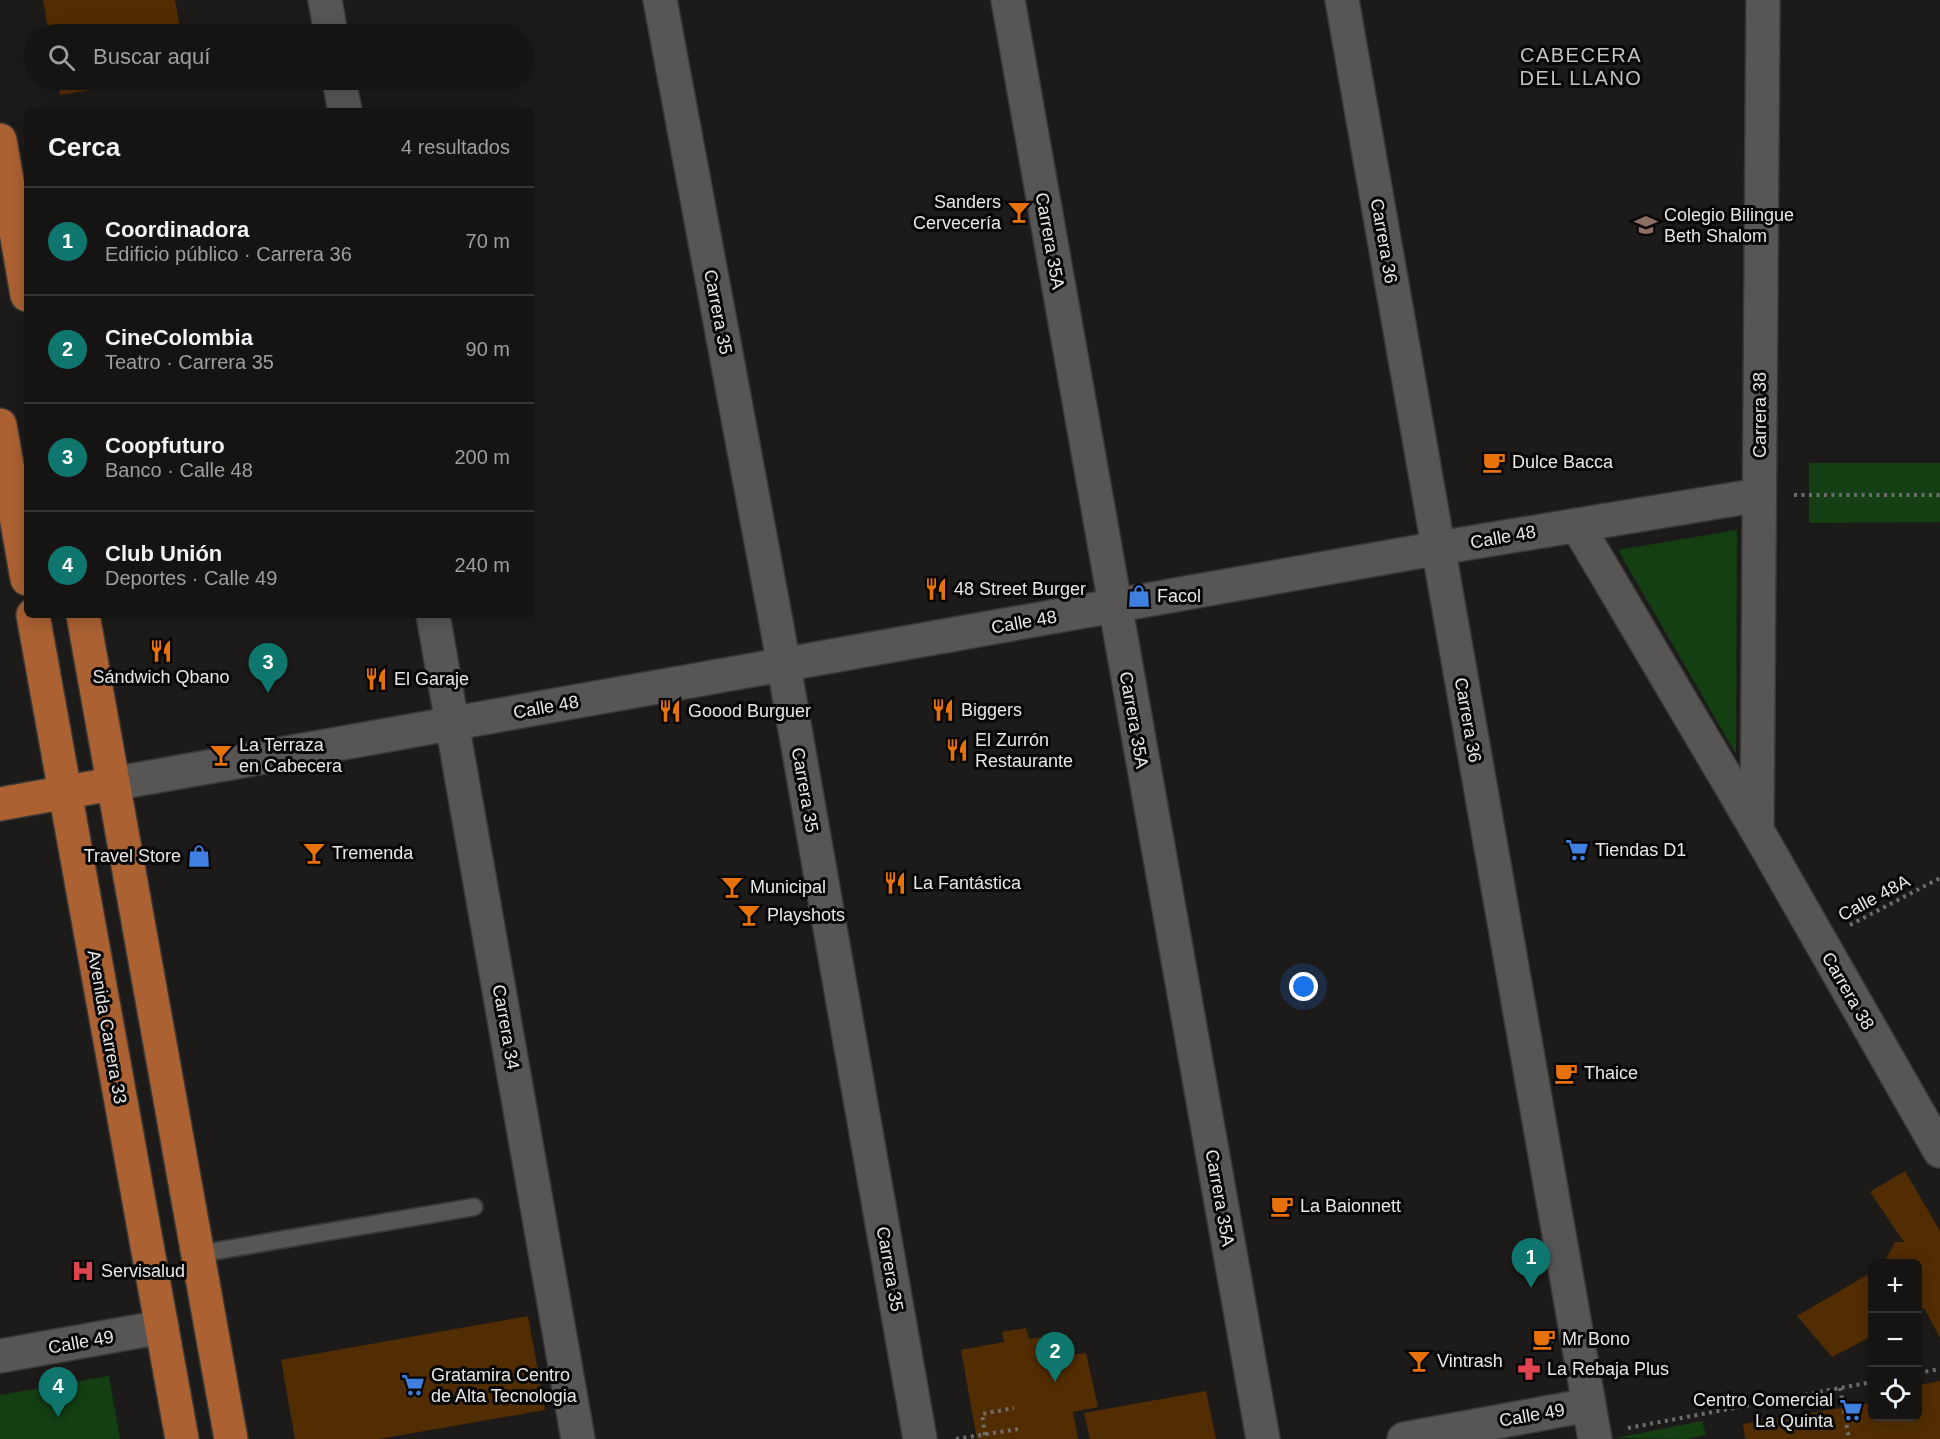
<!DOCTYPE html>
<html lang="es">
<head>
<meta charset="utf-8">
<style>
  body { margin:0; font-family:Arial,sans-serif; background:#1f1d1c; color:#f1f3f6 }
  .controls { position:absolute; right:18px; bottom:18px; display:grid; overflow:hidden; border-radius:9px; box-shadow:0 3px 15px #0003 }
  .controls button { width:54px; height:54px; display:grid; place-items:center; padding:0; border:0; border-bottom:2px solid #353333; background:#161413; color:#f1f3f6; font:30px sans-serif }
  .you { position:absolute; left:1304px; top:987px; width:21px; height:21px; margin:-15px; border:4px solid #fff; border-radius:50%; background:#1a73e8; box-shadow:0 0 0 9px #1a73e833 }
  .badge { display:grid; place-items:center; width:39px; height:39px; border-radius:50%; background:#0f766e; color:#fff; font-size:20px; font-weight:700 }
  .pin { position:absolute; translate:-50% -50px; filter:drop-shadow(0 2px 3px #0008) }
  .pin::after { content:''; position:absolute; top:32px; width:21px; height:18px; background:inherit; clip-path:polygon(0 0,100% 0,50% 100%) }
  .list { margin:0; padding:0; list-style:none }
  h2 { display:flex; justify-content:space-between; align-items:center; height:78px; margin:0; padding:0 24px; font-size:26px }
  h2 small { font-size:20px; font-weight:400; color:#9e9ea0 }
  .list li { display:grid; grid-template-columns:39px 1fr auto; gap:18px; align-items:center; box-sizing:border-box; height:108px; padding:0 24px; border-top:2px solid #353333 }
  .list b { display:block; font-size:22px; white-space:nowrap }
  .list p { margin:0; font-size:20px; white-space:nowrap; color:#9e9ea0 }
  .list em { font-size:20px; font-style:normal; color:#9e9ea0 }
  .icon { flex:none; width:33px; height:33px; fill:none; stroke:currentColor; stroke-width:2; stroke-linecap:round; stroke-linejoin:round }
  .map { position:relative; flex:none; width:1940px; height:1439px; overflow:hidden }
  .search { position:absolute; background:#161413; box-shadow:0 3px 15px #0003; left:24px; top:24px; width:510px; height:66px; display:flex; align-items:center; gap:15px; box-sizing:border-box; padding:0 21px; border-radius:33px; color:#9e9ea0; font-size:22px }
  .panel { position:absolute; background:#161413; box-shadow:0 3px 15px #0003; left:24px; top:108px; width:510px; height:510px; border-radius:9px }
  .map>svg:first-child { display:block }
  .green { fill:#133f13 }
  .building { fill:#532d02 }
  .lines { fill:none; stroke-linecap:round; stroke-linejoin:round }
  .service-casing { stroke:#393836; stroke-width:20 }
  .minor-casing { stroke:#393836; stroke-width:36 }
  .tertiary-casing { stroke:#393836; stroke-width:36 }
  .primary-casing { stroke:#393836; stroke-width:36 }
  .path { stroke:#6f6d6c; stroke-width:4; stroke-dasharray:3 4.5; stroke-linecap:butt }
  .service { stroke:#585654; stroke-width:16 }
  .minor { stroke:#585654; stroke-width:33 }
  .tertiary { stroke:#585654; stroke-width:33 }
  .primary { stroke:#ab6132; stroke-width:33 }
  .labels { text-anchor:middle; stroke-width:6; stroke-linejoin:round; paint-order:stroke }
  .poi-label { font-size:18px; fill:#e9e7e6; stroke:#070606; text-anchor:start }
  .street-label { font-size:18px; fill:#e9e7e6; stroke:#070606 }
  .neighbourhood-label { font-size:20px; letter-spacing:1.5px; fill:#c5c2c0; stroke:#070606 }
</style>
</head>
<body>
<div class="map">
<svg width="1940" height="1439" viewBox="0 0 1940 1439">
  <rect width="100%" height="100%" fill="#1d1b19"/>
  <g class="green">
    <path d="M1809,463H1940V522L1809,523Z"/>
    <path d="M1737,530L1736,754L1618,550Z"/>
    <path d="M109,1376L120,1439H0V1395Z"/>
    <path d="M1702,1421L1706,1435L1687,1439L1615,1438Z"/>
  </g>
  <g class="building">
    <path d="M43,0H175L181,34H49Z"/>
    <path d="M57,80H147L148,81L60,95Z"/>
    <path d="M1905,1171L1940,1231V1338L1924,1308L1918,1312V1264H1883L1895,1242H1904L1870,1192Z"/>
    <path d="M1872,1272V1336L1832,1357L1797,1316Z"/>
    <path d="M528,1316L545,1410L379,1439H295L281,1360Z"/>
    <path d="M1026,1328L1029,1339L1053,1336L1058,1356L1086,1353L1098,1407L1073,1412L1078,1439H977L961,1350L1004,1342L1002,1332Z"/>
    <path d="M1940,1381V1439H1745L1743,1424L1872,1403V1416H1918V1385Z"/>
    <path d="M1206,1391L1216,1439H1090L1084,1413Z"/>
  </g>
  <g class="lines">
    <g class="service-casing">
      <path id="service" d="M198,1254L474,1207"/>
    </g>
    <g class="minor-casing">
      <g id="minor">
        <path d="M325,0L331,34"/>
        <path d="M660,0L777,627L920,1439"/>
        <path d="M339,80L345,111"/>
        <path d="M1577,525L1757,830L1940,1151"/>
        <path d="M1439,548L1759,495"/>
        <path d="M433,615L578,1439"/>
        <path d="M1757,830L1763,0"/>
        <path d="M0,1356L162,1327"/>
        <path d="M1404,1439L1589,1405"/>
      </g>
    </g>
    <g class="tertiary-casing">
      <g id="tertiary">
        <path d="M1008,0L1263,1439"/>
        <path d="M1342,0L1595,1439"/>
        <path d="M112,784L1439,548"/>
      </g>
    </g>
    <g class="primary-casing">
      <g id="primary">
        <path d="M0,140L27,295"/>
        <path d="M0,425L27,579"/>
        <path d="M33,615L182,1439"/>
        <path d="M83,615L231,1439"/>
        <path d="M0,804L112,784"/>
      </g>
    </g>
    <g class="path">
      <path d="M1794,495H1940"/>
      <path d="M1850,925L1940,878"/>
      <path d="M1918,1373L1940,1369"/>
      <path d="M1840,1388L1849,1439"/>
      <path d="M1628,1428L1872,1382"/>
      <path d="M985,1435L982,1414L1014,1408"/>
      <path d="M956,1439L1018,1429"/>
    </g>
    <use href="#service" class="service"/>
    <use href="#minor" class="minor"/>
    <use href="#tertiary" class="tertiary"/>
    <use href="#primary" class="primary"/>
  </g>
  <defs>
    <g id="bar-bare" transform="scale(1.8)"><path d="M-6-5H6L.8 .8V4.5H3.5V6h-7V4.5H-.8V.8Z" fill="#e8710a" stroke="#070606" stroke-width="2.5" paint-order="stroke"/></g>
    <g id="school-bare" transform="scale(1.8)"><path d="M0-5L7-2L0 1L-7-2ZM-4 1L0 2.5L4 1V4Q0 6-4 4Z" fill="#8d6e63" stroke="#070606" stroke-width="2.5" paint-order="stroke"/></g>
    <g id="cafe-bare" transform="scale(1.8)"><path d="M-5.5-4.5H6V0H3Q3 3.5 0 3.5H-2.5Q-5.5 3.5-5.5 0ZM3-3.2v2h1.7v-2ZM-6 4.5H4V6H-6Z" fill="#e8710a" stroke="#070606" stroke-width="2.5" paint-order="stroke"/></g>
    <g id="restaurant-bare" transform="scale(1.8)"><path d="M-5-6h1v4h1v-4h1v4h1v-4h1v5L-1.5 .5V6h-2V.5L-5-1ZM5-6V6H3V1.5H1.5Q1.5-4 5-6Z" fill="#e8710a" stroke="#070606" stroke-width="2.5" paint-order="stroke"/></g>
    <g id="shop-bare" transform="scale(1.8)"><path d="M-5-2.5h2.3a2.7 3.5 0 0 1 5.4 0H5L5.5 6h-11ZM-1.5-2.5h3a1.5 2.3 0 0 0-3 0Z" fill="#3f7fe0" stroke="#070606" stroke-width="2.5" paint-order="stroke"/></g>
    <g id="supermarket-bare" transform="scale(1.8)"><path d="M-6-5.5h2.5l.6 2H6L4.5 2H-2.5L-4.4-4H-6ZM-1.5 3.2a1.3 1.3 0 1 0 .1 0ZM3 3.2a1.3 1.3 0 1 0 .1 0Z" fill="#3f7fe0" stroke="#070606" stroke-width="2.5" paint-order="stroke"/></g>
    <g id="hospital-bare" transform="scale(1.8)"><path d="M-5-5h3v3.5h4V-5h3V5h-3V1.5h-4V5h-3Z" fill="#e0444e" stroke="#070606" stroke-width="2.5" paint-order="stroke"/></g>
    <g id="pharmacy-bare" transform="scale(1.8)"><path d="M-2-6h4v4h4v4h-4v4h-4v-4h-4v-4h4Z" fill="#e0444e" stroke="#070606" stroke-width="2.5" paint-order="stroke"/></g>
  </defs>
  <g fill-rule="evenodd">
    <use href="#bar-bare" x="1019" y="212"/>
    <use href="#school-bare" x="1646" y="225"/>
    <use href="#cafe-bare" x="1494" y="462"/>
    <use href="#restaurant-bare" x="936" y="589"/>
    <use href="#shop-bare" x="1139" y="596"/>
    <use href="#restaurant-bare" x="161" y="651"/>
    <use href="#restaurant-bare" x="376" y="679"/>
    <use href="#restaurant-bare" x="943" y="710"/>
    <use href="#restaurant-bare" x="670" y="711"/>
    <use href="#restaurant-bare" x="957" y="750"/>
    <use href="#bar-bare" x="221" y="755"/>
    <use href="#supermarket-bare" x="1577" y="850"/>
    <use href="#bar-bare" x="314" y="853"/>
    <use href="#shop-bare" x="199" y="856"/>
    <use href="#restaurant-bare" x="895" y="883"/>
    <use href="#bar-bare" x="732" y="887"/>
    <use href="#bar-bare" x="749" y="915"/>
    <use href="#cafe-bare" x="1566" y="1073"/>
    <use href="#cafe-bare" x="1282" y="1206"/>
    <use href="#hospital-bare" x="83" y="1271"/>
    <use href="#cafe-bare" x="1544" y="1339"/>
    <use href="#bar-bare" x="1419" y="1361"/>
    <use href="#pharmacy-bare" x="1529" y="1369"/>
    <use href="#supermarket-bare" x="413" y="1385"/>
    <use href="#supermarket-bare" x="1851" y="1410"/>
  </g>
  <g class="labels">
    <g class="poi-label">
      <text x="1001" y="208" text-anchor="end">Sanders<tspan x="1001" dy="21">Cervecería</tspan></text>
      <text x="1664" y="221">Colegio Bilingue<tspan x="1664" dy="21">Beth Shalom</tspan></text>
      <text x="1512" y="468">Dulce Bacca</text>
      <text x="954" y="595">48 Street Burger</text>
      <text x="1157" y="602">Facol</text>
      <text x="161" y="683" text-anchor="middle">Sándwich Qbano</text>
      <text x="394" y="685">El Garaje</text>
      <text x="961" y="716">Biggers</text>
      <text x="688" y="717">Goood Burguer</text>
      <text x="975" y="746">El Zurrón<tspan x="975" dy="21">Restaurante</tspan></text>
      <text x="239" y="751">La Terraza<tspan x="239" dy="21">en Cabecera</tspan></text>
      <text x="1595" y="856">Tiendas D1</text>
      <text x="332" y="859">Tremenda</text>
      <text x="181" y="862" text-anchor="end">Travel Store</text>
      <text x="913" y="889">La Fantástica</text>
      <text x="750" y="893">Municipal</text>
      <text x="767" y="921">Playshots</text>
      <text x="1584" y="1079">Thaice</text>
      <text x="1300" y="1212">La Baionnett</text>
      <text x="101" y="1277">Servisalud</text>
      <text x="1562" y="1345">Mr Bono</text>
      <text x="1437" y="1367">Vintrash</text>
      <text x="1547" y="1375">La Rebaja Plus</text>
      <text x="431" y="1381">Gratamira Centro<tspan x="431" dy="21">de Alta Tecnologia</tspan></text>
      <text x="1833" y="1406" text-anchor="end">Centro Comercial<tspan x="1833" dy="21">La Quinta</tspan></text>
    </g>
    <g class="street-label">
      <text transform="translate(1050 241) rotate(80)" y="6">Carrera 35A</text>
      <text transform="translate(1384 241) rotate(80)" y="6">Carrera 36</text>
      <text transform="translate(718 312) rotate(79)" y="6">Carrera 35</text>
      <text transform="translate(1760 415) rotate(-90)" y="6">Carrera 38</text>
      <text transform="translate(1503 537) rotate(-10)" y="6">Calle 48</text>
      <text transform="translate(1024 622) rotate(-10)" y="6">Calle 48</text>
      <text transform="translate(546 707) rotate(-10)" y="6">Calle 48</text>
      <text transform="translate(1134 720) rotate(80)" y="6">Carrera 35A</text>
      <text transform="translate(1468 720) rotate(80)" y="6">Carrera 36</text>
      <text transform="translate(805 790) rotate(80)" y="6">Carrera 35</text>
      <text transform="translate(1874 898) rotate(-28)" y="6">Calle 48A</text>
      <text transform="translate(1848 991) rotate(60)" y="6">Carrera 38</text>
      <text transform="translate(107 1027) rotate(80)" y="6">Avenida Carrera 33</text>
      <text transform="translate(506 1027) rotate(80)" y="6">Carrera 34</text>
      <text transform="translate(1220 1198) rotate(80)" y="6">Carrera 35A</text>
      <text transform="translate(890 1269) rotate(80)" y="6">Carrera 35</text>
      <text transform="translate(81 1342) rotate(-10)" y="6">Calle 49</text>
      <text transform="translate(1532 1415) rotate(-10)" y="6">Calle 49</text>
    </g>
    <g class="neighbourhood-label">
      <text x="1581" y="62">CABECERA<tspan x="1581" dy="23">DEL LLANO</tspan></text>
    </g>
  </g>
</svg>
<div class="controls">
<button>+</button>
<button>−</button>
<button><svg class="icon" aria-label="locate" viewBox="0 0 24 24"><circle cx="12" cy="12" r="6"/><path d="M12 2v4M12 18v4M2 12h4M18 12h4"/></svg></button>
</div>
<div class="you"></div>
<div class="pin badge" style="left:1531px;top:1288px">1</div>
<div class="pin badge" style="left:1055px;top:1382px">2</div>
<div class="pin badge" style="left:268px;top:693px">3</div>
<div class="pin badge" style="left:58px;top:1417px">4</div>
<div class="search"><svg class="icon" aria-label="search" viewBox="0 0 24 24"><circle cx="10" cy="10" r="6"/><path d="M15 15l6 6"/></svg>Buscar aquí</div>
<section class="panel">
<h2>Cerca<small>4 resultados</small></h2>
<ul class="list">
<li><span class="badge">1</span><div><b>Coordinadora</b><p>Edificio público · Carrera 36</p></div><em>70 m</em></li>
<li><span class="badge">2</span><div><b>CineColombia</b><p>Teatro · Carrera 35</p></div><em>90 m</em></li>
<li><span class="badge">3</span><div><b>Coopfuturo</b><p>Banco · Calle 48</p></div><em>200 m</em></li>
<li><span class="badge">4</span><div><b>Club Unión</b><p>Deportes · Calle 49</p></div><em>240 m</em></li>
</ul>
</section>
</div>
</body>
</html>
